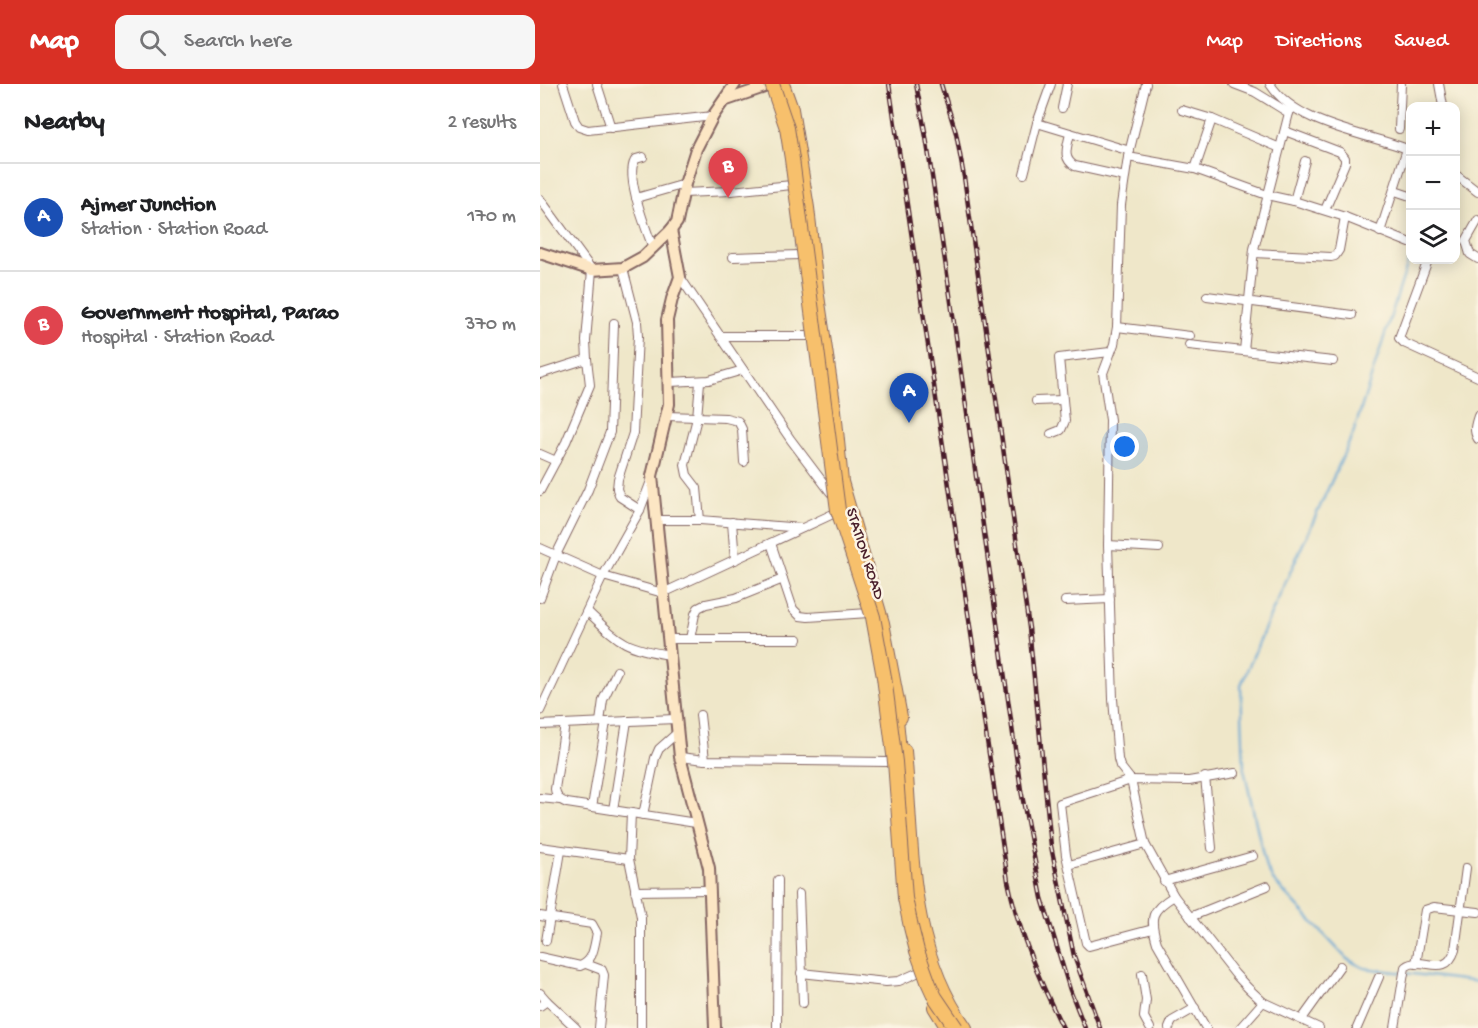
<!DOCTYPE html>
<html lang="en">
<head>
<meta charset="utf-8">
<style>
  body { margin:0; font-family:"Gochi Hand",sans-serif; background:#f6f6f6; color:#202124 }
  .controls { position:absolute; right:18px; top:18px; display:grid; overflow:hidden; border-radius:12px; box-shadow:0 3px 15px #0003 }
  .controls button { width:54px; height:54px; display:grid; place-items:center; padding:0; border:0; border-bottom:2px solid #e0e0e0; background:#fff; color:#202124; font:30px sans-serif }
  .you { position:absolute; left:585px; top:363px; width:21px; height:21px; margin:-15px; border:4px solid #fff; border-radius:50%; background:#1a73e8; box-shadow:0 0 0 9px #1a73e833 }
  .badge { display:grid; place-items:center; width:39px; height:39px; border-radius:50%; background:#d93025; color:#fff; font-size:20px; font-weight:700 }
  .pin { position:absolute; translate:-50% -50px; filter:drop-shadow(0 2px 3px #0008) }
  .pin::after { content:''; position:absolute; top:32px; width:21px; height:18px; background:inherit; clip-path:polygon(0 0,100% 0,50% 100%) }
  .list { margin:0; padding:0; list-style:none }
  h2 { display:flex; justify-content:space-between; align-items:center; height:78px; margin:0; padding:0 24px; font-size:26px }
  h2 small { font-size:20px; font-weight:400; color:#757577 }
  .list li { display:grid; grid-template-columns:39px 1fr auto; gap:18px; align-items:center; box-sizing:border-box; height:108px; padding:0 24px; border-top:2px solid #e0e0e0 }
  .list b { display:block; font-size:22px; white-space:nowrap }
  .list p { margin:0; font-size:20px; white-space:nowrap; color:#757577 }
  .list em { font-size:20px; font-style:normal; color:#757577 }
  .icon { flex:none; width:33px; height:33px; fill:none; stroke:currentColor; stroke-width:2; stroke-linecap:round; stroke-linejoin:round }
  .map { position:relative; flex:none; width:938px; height:944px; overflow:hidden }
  header { display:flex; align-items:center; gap:36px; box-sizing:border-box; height:84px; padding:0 30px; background:#d93025; color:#fff }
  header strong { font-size:28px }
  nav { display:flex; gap:33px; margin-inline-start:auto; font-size:21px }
  .search { width:420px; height:54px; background:#f6f6f6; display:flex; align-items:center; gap:15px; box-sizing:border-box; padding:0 21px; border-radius:12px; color:#757577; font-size:22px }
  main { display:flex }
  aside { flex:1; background:#fff }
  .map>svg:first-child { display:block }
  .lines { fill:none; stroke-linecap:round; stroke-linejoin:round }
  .stream { stroke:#60a4d5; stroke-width:2 }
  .street-casing { stroke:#846562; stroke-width:10 }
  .secondary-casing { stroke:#846562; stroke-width:14 }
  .highway-casing { stroke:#846562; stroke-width:16 }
  .street { stroke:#fff; stroke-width:8 }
  .secondary { stroke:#fce6c4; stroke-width:10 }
  .highway { stroke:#f7c06c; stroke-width:14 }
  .rail-casing { stroke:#4a1f2b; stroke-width:4.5 }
  .rail { stroke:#fcf5e5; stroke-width:2; stroke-dasharray:7; stroke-linecap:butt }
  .highway-bridge-casing { stroke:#846562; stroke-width:16; stroke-linecap:butt }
  .highway-bridge { stroke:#f7c06c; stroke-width:14 }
  .labels { text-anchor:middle; stroke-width:5; stroke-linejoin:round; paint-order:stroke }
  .street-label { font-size:16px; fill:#4a1f2b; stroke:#fcf5e5 }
</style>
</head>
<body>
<header>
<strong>Map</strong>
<div class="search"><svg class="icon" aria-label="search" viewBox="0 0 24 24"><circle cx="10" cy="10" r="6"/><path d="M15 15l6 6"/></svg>Search here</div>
<nav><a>Map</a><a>Directions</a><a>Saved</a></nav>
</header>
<main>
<aside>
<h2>Nearby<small>2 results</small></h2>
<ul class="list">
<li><span class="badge" style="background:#1a4fb4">A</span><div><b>Ajmer Junction</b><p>Station · Station Road</p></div><em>170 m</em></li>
<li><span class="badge" style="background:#e0444e">B</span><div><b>Government Hospital, Parao</b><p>Hospital · Station Road</p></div><em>370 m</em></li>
</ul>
</aside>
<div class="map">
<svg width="938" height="944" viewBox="0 0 938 944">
  <rect width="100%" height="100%" fill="#fcf5e5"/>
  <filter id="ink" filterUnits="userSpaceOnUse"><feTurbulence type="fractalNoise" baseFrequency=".0167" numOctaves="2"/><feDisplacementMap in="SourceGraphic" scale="12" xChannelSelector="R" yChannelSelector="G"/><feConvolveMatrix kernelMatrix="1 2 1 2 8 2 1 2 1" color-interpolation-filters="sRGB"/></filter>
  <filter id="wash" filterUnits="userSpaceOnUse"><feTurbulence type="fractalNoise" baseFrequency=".008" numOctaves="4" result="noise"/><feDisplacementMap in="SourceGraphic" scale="24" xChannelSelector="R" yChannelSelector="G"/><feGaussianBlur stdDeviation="1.35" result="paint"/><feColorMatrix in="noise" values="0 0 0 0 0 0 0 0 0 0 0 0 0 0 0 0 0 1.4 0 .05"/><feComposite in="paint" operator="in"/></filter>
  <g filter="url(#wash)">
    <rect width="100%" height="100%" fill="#efe7c9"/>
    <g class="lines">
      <path class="stream" d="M870,172L813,350L727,539L701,601L704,685L725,780L733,796L807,875L824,884L938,898"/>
    </g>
  </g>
  <g filter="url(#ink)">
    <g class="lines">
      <g class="street-casing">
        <g id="street">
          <path d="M23,0L35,37L39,43L48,46L173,32"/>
          <path d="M57,0L71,44"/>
          <path d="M606,0L588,73L581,121L577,243L574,260L563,289L570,336L568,461L573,615L578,675L580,682L591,696L605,760L634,812L695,890L708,904L723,918L779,944"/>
          <path d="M694,0L715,8L749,29L751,25"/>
          <path d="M730,0C757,42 827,49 870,66"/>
          <path d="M899,0L903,22"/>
          <path d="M522,24L527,0"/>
          <path d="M642,26L672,35"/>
          <path d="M497,39L590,67"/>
          <path d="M859,45L861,0"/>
          <path d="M745,47L800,68L805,74V79L785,126"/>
          <path d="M530,49C528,62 521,74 535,82L585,93"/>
          <path d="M103,73L96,75C83,89 107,147 113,164"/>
          <path d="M588,73L655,85L727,111L754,117L805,133L870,159"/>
          <path d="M655,85L672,35L740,64"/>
          <path d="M484,90L497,39L511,0"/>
          <path d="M916,91L938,108"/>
          <path d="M855,107L870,112"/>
          <path d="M143,109L191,107L252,101"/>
          <path d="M96,114L145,100"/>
          <path d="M0,115L52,186L46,257L47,275L0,290"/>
          <path d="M754,117L765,77"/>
          <path d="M938,136L926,157L930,170L938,175"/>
          <path d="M840,148L867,65"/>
          <path d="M714,169L791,173L795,172L799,166L805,133"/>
          <path d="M193,173L260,171"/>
          <path d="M888,176L859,254L864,259L938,293"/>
          <path d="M83,184L97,238L98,252L93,349L78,395L77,405L80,413L100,426"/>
          <path d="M140,193L251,356L291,409"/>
          <path d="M667,212L812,231"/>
          <path d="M577,243L650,252"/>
          <path d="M180,252H271"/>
          <path d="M649,261L793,277"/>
          <path d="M704,267L714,165L749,29"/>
          <path d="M130,298L169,296L203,286"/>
          <path d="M496,317L522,316"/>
          <path d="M127,332L186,334L198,337L202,345L204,378"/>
          <path d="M938,332C935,341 933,347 938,355"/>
          <path d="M511,350L521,346L525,337L519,274L570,268"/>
          <path d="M0,370L16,377"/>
          <path d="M0,407L26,358L50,301L47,275"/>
          <path d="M116,436H160L262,444"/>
          <path d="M160,436L157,404L147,391L145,381L157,334L160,298"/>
          <path d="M192,438L195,476"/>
          <path d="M231,459L253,525L260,532L268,533L329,529"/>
          <path d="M568,461L619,464"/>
          <path d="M0,464L63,492L123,509L295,429"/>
          <path d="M0,514L16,471L48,406L70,348L74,239"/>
          <path d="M525,517L570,515"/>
          <path d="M47,527C80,558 84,564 130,571"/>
          <path d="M129,555H258"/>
          <path d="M150,555L155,530L158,524L166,520L196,514L243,495"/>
          <path d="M0,627L63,492L100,426L111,397"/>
          <path d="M160,631L165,676"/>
          <path d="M60,638L63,616L77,587"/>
          <path d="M25,640L15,705C16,713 19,716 27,719L156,739"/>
          <path d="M0,641L135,635"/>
          <path d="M140,673L165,676L349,678"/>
          <path d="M665,693L672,764"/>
          <path d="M0,714L20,716"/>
          <path d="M52,723L66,638"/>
          <path d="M73,726L87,637"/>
          <path d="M91,729L89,775L101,833V944"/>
          <path d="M103,731L115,674L119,665L137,649"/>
          <path d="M0,763L89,775"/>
          <path d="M529,781L605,760"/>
          <path d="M624,797L713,772"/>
          <path d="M95,807L169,806"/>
          <path d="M259,810L263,919"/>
          <path d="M634,812C611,826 609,833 617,859L666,944"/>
          <path d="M0,832L52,840L57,849C54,862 54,877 40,882L0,873"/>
          <path d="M650,833L727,802"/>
          <path d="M613,845L549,862L546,859L526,771L520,719L591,696L649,697L695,689"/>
          <path d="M6,857L21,767"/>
          <path d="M46,880L62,886L64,891L59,944"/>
          <path d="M876,880L885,826L894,823L938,828"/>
          <path d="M261,889L346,898L359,897L379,888"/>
          <path d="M602,890L606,916L604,933L610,944"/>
          <path d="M0,909L7,917"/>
          <path d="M0,922L7,917L36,944"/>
          <path d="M762,935L800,882"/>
          <path d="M237,944L238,796"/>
          <path d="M629,944L632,937L655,924"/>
          <path d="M700,944L723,918"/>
          <path d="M817,944L839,893"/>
          <path d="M855,944L865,883C883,870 905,896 915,866L926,784"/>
        </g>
      </g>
      <g class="secondary-casing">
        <g id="secondary">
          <path d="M184,17L233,0"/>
          <path d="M131,146L140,193L132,215L127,236L129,320L112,392L140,673L169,784L175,944"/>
          <path d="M0,169L52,186L83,184L103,173L131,146L137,138L145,100L156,65L173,32L195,0"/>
        </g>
      </g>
      <g class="highway-casing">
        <g id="highway">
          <path d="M242,0L251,25L267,124L277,212L294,326L301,398L342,539L360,633"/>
          <path d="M355,625L360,677"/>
          <path d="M364,667C373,765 366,860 425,944"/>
          <path d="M395,923L408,944"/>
        </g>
      </g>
      <use href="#street" class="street"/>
      <use href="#secondary" class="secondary"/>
      <use href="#highway" class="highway"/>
      <g class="rail-casing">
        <g id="rail">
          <path d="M349,0L468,797C479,849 499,896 523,944"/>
          <path d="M376,0L386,53L407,190L481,706L502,814L530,906L545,944"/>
          <path d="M401,0L416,49L424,93L489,544L511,762L534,872L560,944"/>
        </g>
      </g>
      <use href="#rail" class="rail"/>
      <g class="highway-bridge-casing">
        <path id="highway-bridge" d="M232,0L247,44L252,75L298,426L333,533L344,593L355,678L365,814L371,843L377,867L389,900L395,913L416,944"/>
      </g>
      <use href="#highway-bridge" class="highway-bridge"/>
    </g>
  </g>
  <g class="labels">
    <g class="street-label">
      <text transform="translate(327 469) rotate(72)" y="6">STATION ROAD</text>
    </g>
  </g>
</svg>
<div class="controls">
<button>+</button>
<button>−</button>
<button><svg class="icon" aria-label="layers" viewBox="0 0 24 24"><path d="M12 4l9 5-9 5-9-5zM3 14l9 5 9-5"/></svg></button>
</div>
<div class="you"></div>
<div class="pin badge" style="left:369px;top:339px;background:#1a4fb4">A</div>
<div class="pin badge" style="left:188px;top:114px;background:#e0444e">B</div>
</div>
</main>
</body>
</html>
